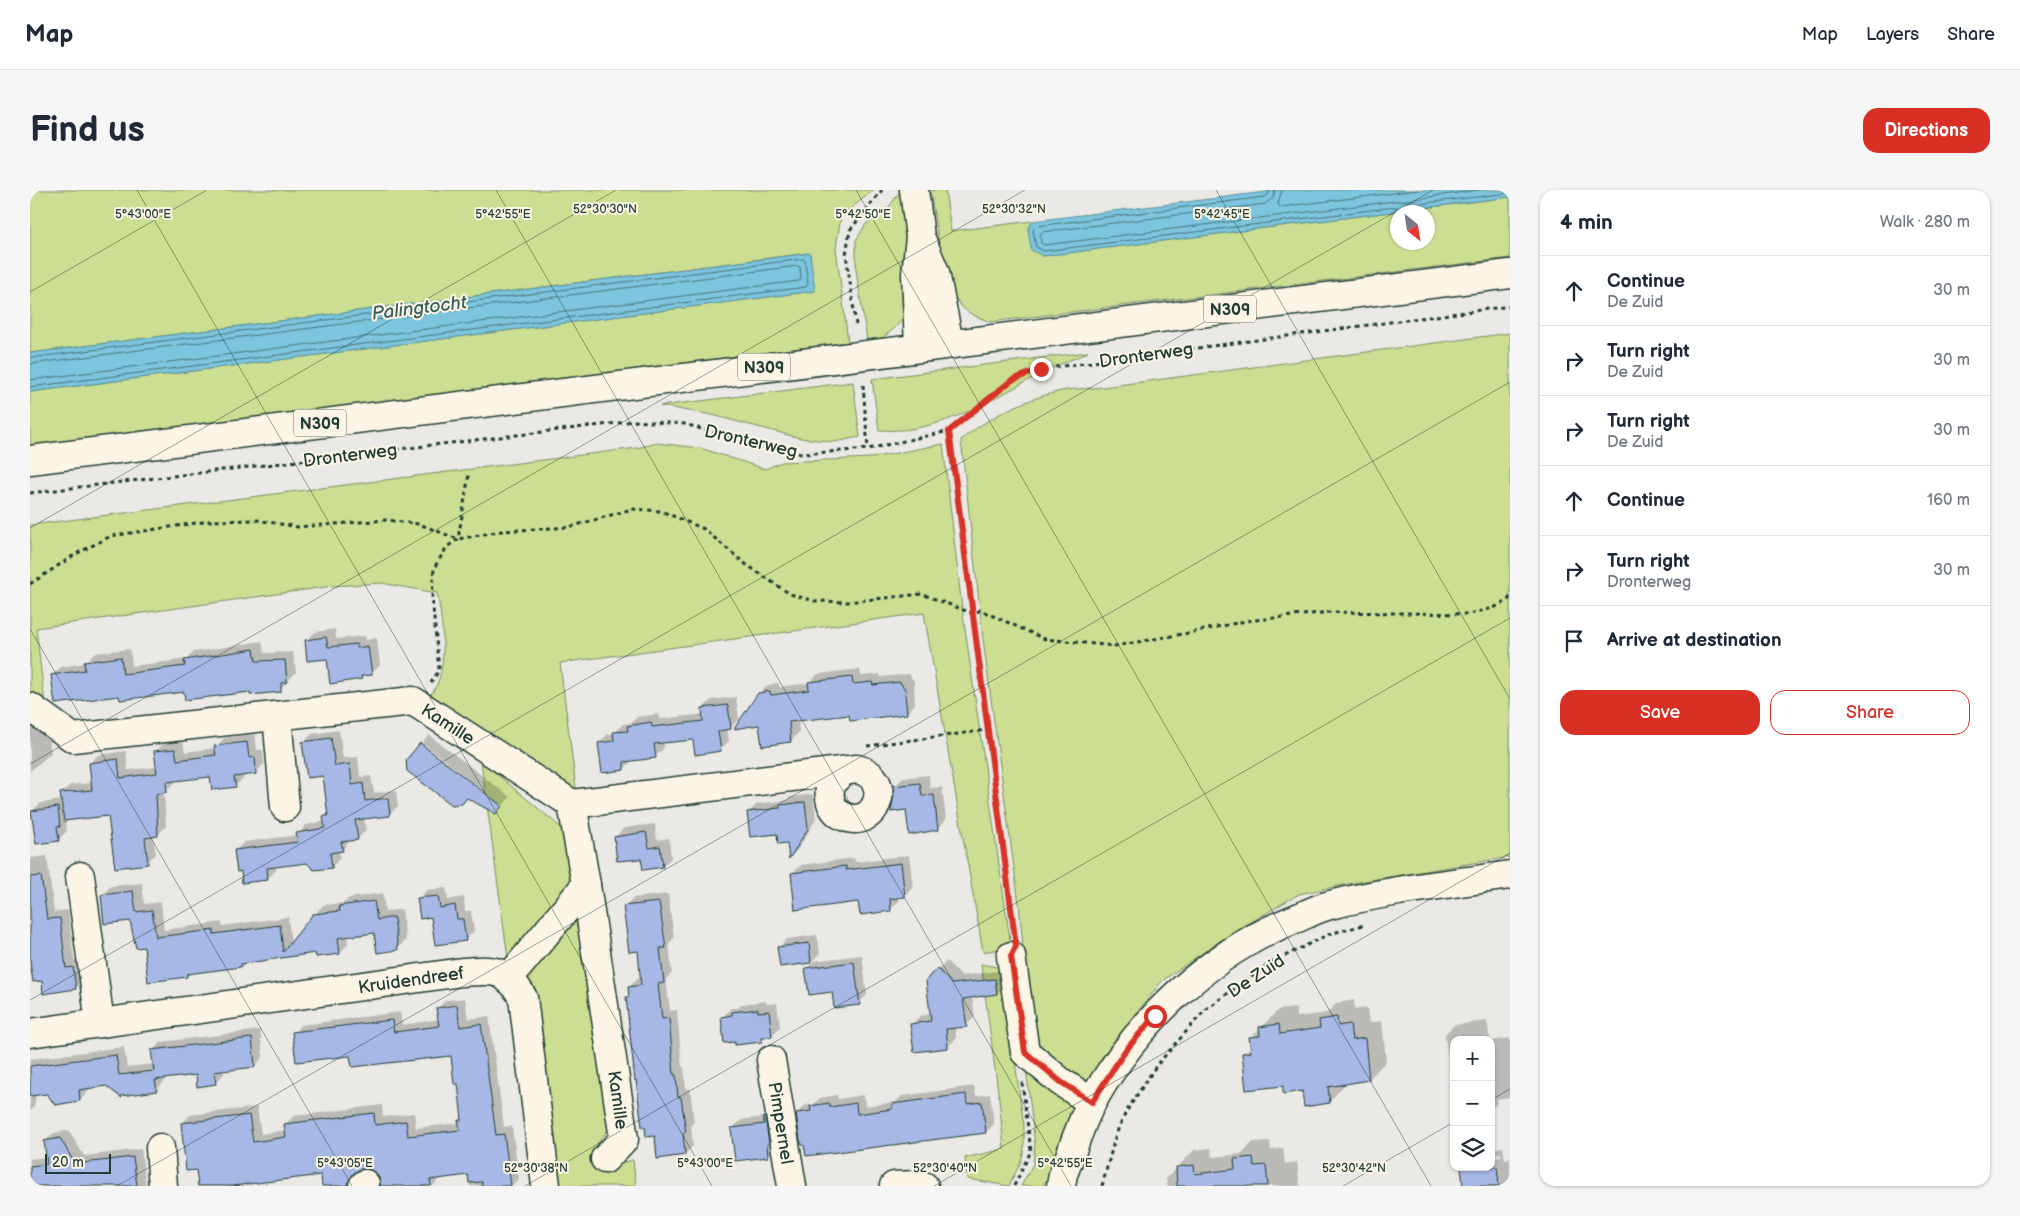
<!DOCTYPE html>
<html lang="en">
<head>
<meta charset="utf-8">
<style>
  body { margin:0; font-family:"Balsamiq Sans",sans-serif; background:#f6f6f7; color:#1f2937 }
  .controls { position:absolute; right:15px; bottom:15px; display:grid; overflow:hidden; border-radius:10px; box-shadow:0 1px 4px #0004 }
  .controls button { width:45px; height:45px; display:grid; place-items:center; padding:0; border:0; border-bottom:1px solid #e0e1e3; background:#fff; color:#1f2937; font:25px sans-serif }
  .compass { position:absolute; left:1360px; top:15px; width:45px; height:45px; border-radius:50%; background:#fff; box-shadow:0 1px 4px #0004; rotate:150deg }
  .scale { position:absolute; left:15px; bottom:12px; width:66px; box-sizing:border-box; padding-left:5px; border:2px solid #1f3d34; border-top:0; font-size:14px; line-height:18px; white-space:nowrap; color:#1f3d34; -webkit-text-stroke:4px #fcf5e5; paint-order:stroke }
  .stop { position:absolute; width:15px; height:15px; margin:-11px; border:4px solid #d93025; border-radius:50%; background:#fff }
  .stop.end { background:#d93025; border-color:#fff; box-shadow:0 1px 5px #0008 }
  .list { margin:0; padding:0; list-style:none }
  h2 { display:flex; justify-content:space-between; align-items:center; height:65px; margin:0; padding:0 20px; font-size:21px }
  h2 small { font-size:16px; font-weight:400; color:#747a83 }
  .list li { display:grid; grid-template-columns:32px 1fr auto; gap:15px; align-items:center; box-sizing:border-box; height:70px; padding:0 20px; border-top:1px solid #e0e1e3 }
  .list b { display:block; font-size:19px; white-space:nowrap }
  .list p { margin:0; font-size:16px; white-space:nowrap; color:#747a83 }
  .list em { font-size:16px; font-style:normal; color:#747a83 }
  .actions { display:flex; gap:10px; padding:15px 20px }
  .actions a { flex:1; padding:11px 0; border:1px solid #d93025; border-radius:15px; text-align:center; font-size:18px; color:#d93025 }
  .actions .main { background:#d93025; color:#fff }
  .icon { flex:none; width:28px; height:28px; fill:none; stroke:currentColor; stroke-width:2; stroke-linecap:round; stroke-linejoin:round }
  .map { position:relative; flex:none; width:1480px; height:996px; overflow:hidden; border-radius:15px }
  header { display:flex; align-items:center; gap:30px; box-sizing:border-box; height:70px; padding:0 25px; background:#fff; border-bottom:1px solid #e0e1e3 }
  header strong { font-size:24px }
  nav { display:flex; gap:28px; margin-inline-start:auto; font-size:18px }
  .intro { display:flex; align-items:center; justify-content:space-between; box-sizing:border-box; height:120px; padding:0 30px }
  h1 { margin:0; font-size:35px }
  .button { padding:12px 22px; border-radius:15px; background:#d93025; color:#fff; font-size:18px; font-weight:700 }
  main { display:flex; gap:30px; padding:0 30px }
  aside { flex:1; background:#fff; border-radius:15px; box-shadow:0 1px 4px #0004 }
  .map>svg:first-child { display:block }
  .green { fill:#ccde92; stroke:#768e63; fill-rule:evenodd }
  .water { fill:#7dc5de; stroke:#578f9a }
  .shadow { fill:#0003; fill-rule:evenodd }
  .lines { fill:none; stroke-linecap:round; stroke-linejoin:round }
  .shore { stroke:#457378; stroke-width:1 }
  .building { fill:#a7b8e7; stroke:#1f3d34 }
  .minor-casing { stroke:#1f3d34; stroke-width:31 }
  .major-casing { stroke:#1f3d34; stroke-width:31 }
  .path { stroke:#1f3d34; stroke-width:3; stroke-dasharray:4 4; stroke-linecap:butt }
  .minor { stroke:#fcf5e5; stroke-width:28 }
  .major { stroke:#fcf5e5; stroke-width:28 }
  .route { stroke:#d93025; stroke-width:6 }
  .ticks { fill:none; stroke:#1f3d34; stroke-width:1; stroke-opacity:0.45 }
  .labels { text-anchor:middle; stroke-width:4; stroke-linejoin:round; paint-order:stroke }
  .shield { fill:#fcf5e5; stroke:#617469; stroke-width:1 }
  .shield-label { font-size:16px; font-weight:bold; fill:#1f3d34 }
  .street-label { font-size:18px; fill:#1f3d34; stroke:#fcf5e5 }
  .water-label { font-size:19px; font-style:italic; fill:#365f5e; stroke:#fcf5e5 }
  .ticks-label { font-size:12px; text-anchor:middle; fill:#1f3d34; stroke:#fcf5e5; stroke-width:4; stroke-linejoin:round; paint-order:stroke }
</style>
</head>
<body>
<header>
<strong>Map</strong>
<nav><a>Map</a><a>Layers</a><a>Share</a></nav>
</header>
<div class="intro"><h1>Find us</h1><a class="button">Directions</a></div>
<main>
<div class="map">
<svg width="1480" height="996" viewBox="0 0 1480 996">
  <rect width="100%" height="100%" fill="#ebe9e5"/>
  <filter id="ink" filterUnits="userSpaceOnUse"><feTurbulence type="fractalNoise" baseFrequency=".02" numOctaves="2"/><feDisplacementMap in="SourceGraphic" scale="10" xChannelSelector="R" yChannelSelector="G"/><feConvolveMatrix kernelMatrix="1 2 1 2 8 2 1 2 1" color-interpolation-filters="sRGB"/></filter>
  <g filter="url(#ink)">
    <g class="green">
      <path d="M0,0H844L811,26L806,58L818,152L0,256V202L784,101L779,63L0,163Z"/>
      <path d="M871,0H875L880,106L876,125L865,138L852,148L837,150L826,80V50L836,34L859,17Z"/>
      <path d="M900,0H915L921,41L1003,31L998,39L1013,66L1480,7V68L960,132C951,128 940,125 933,118C913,99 905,28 900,0ZM1368,22H1398V52H1368Z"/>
      <path d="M1480,143V667L1328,692L1269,704L1202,743L1132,791L1072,867L1059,897L1003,858L989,714L954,457L931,250C957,228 993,210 1027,202C1041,198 1058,199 1073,197Z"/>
      <path d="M1058,162C1046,168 1032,173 1020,179C965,206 913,245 849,240L842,189Z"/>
      <path d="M823,192L830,247L804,252L770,248L682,225L630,216Z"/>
      <path d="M627,253L670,258L735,279L752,272L841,268L913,254L932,418L981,757L953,762L894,423L530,473L547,606L398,509C401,504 406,498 408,492C417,468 412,427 407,403L351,393L303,396L6,438L15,515L0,508V335L607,258Z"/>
      <path d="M451,571L539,644L545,684L479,776Z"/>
      <path d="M550,718L583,933L568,953L573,978L603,970L606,996H525L496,791Z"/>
      <path d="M951,774L972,778L994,936C994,948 995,960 991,971C988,980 982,987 979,996L937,989L935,968L974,959L969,909Z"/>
      <path d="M996,878L1046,915L1036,935L1020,984L1013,996H991L1003,974L1005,955Z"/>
    </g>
    <g class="water">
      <path d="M1252,0H1480V7L1013,66L1001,60L998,38L1003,31Z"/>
      <path d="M780,63L785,101L0,202V163Z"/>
    </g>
    <g class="shadow">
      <path d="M305,439L306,449L335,446L336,450L347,448L350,475L341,484L335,485L331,488L276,451L285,442Z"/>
      <path d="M232,451L234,463L263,462L266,482L250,500L155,501L90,504L22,485L31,477L55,473L64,463L100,459L102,476L157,469L164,462Z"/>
      <path d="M830,479L831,486L850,484L851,487L879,484L884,491L885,514L877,523L820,524L768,530L769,542L761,551L729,504L738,495L749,493V497L779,493L788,484Z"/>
      <path d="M706,507L709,529L700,538H697L699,551L690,560L664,548L633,552L634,558L625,566L603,570L594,579L569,553L578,544H584L593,534L601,533L607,527L629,524L630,529L674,524L673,518L681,510Z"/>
      <path d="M0,535L18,542L21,563L0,581Z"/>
      <path d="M309,540L313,568L328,567L330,587L341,586L344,603L366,600L368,616L360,624L334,628L336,640L327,649L320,650L312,660H309L310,668L302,677L278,671L246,675V680L238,688L213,692L212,680L205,661L214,652L268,645L276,635L295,631L294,627L299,622L294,585L274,552L282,544Z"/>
      <path d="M225,544L227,560H233L234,574L226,582L213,584L214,588L205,596L182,586L144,590L145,593L134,601L136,636L128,645H123L126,664L117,672L79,625L35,629L37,641L28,650L2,621L11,613L32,610L31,603L40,595L62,593L60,573L68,565L96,561L98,580L127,577L125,562L134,553L153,551L155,562L186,558L194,548Z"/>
      <path d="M399,545L480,607L466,623L377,571ZM395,555L463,608L457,606L394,557Z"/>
      <path d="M899,585L900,598L912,597L916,630L907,639L877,619L865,604L864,597L873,588Z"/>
      <path d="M783,604L786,629L768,659L760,667L758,651L718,623L727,614L757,610L760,607Z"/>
      <path d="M625,634L627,650L639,648L641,668L633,676L612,667L585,647L594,638Z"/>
      <path d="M879,665L883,697L875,706L869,707V711L860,720L829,710L762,683L771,675L824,668L825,672Z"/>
      <path d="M17,666L24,722L38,720L44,771L51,770L54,790L46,798L13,790L0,766V668Z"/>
      <path d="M112,693L114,714L131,712L134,740L192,732V736L258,727L261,753L293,715L314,713L319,708L353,703L355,722L372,719L376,750L367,759L345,742L317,746L318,754L310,763L286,762L214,772L211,776L160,782L157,786L115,755L102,729L72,705L81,696Z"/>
      <path d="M416,698L418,710L434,707L435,721H441L444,741L435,750L402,726L388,709L397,700Z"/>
      <path d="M638,704L644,748L639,753L642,783L636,789L640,821L647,820L652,877H654L656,899L660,898L664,932L661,935L663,956L655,964L626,945L597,808L600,805L599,797L608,789L612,788L609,760L594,717L603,708Z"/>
      <path d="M787,745L790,763L782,771L832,765L837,805L829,813L803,801L777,779L784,771L751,776L748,758L757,749Z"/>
      <path d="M917,771L931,786L974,780L976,794L967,803L942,806L945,827L936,835L925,837L926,848L918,857L882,834L890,826L901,824L902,785Z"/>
      <path d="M435,808L438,829L459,826L474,937L482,936L489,989L481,996H440L439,983L408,987V990L403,996H351L348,963L193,996H169L167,978L152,933L160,925L227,917L231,944L256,940L255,934L264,926L352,915L353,927L384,923L386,938L430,933V930L433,927L429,892L422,865H321L263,843L271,835L370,822L372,835L409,829L408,818L416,810Z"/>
      <path d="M1324,810L1325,819L1337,818L1339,833L1352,831L1356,871L1339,889L1316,893L1299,912L1273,900L1254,895L1213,864L1222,855L1221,848L1248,820L1266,818L1267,827L1297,823L1307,813Z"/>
      <path d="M736,811L737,814L747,813L750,837L742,846L735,847L731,851L693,827L701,818H708L712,814Z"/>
      <path d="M1457,831L1460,850H1424V911L1415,844L1424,835Z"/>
      <path d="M230,840L233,867L225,876L193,880L194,884L185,893L167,883L134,887L135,891L126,900L93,905L92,906L77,895L58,897L59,901L50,910L25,913L9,889L4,917L0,921V869L94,857L97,877L124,874L122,861L131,852Z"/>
      <path d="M1480,848V907L1467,909V913L1461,919V851Z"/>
      <path d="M944,896L946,906L960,904L964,934L956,942L767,923L776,915L784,914L790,908L807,905L808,909L834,905L835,916L866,912L872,906Z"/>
      <path d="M743,919L746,957L738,966L702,939L711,930L735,927Z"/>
      <path d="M39,940L54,966L111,959L116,996H0V969L17,967L15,951L24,943Z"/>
      <path d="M1240,951L1241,960L1253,958L1255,974L1267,972L1270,996H1137L1136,989L1164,960L1181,958L1182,967L1211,964L1223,952Z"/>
      <path d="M1473,957L1475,969L1480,968V996H1435L1461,977V967L1471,966V963L1461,964V959Z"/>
    </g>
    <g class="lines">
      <g class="shore">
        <path d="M1239,0L1238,5L1234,7L1007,36L1003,40L1006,57L1014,61L1365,17L1372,19L1378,15L1480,3"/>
        <path d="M1245,0L1243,8L1235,14L1012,42L1010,46L1011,53L1015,55L1365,11H1371L1448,0"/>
        <path d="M1252,0L1248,14L1250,17L1388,0"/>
        <path d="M0,168L773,69L775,70L778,94L776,97L0,197"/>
        <path d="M0,174L767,76L770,77L771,89L769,91L0,190"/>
      </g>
    </g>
    <g class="building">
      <path d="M296,447L298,457L327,454V458L338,456L342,485L331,486L332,489L300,494L297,469L277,471L275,450Z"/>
      <path d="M224,459L226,471L255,470L257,492L251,493V502L220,505V502L155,510L154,502L90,510L89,506L25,514L21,485L55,480L54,472L91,467L93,484L155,476L154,470Z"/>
      <path d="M822,487L823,494L842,492L843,495L870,492L876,501L875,504L877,524L820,531L819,525L759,532L761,552L732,556L729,535L704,539L728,503L740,501L741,505L779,500L778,492Z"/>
      <path d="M698,515L701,539L688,541L691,561L665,565L663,550L624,554L626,568L594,572V580L572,583L568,553L584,551L583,542L598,541L597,536L621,532L622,537L673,531L672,518Z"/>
      <path d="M301,548L305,576L320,574L322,595L333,593L335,611L358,608L360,626L325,630L328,650L311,652L313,661L300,663L302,678L284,680L277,673L237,678L238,690L212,693L211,681L207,682L204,660L268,652L266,643L295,638L293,626H298L293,586L277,588L272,552Z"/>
      <path d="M217,552L219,568L225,567L226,584L204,587L206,597L182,600L180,587L136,592L137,602L126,604L128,646L115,648L118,674L85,678L78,626L34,631L30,603L62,600L59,573L88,569L90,588L127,583L124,561L145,559L147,570L186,565L184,556Z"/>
      <path d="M390,553L472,616L466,624L437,608L432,614L422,615L377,581L376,570Z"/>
      <path d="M890,593L892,606L904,605L908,640L879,645L876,620L861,622L864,604L863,596Z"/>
      <path d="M775,612L778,639L759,669L757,653L748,654L747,644L720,647L717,622L750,618V615Z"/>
      <path d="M28,617L30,637H27L29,651L6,654L1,621Z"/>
      <path d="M616,642L619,658L630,656L633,677L613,680L611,669L587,671L584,647Z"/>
      <path d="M871,673L875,707L860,709L861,721L830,725L828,712L765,720L761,683L816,676V680Z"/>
      <path d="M11,686L17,729L30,728L36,778L43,777L46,799L13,804L12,791L3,792L0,772V687Z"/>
      <path d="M103,701L106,722L122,720L126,747L184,740V744L250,735L253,762L283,724L310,721L309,716L344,711L347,730L364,727L368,760L347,763L344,743L308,748L310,764L286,767L285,763L211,774V777L157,784V787L118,792L114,757L106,758L100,731L74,734L71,705Z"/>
      <path d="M408,706L410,718L425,715L427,729H433L436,751L405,755L401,727L390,729L387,708Z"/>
      <path d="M629,712L636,758H630L634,793L628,794L632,829L639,828L644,885H646L648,907H651L656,942H653L655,965L627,969L625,946L616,947L615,937H612L606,890L605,891L596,807H599L598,797L611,795L608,761L599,762L593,716Z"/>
      <path d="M779,753L781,773L750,777L747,757Z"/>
      <path d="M824,772L830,815L804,818L802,802L779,805L775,778Z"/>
      <path d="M908,779L922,794L965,789L967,804L933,809L937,837L916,839L918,858L884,862L880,834L901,831L896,791L901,784Z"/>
      <path d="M427,815L430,837L451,834L466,945L474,944L481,996H452V992L439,993L438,985L400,990L401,996H350V990L346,983L339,979H330L324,983L318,992V996H292L291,985L203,996H168L166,980L156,981L151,933L219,925L223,952L256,947L254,934L344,923L345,935L376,931L378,946L430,940L428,930H432L430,911L428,894H424L421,866L322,877L320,866L266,872L262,842L362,830L364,842L409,836L406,818Z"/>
      <path d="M728,819V822L739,821L742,847L732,848V852L705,855V852L694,853L691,827L702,825V822Z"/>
      <path d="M1307,827L1308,836L1320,834L1322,850L1335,848L1339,890L1298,897L1300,913L1274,917L1272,901L1253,904V896L1216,900L1212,863L1221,862L1219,847L1230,846L1229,837L1249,834L1250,844L1290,838L1289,830Z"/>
      <path d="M222,848L225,877L184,882L186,894L167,897L166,885L125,890L127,901L91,906L92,908L76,896L49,900L50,911L25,915L17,904L0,906V876L86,865L89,885L124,881L121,860Z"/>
      <path d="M936,904L937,914L952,912L956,943L776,966L774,955H772L770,950L766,923L781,921L780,916L799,913L800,917L826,913L827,924L862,919V914Z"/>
      <path d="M733,927H735L739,953L737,954L738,967L705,971L701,938L734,934Z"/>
      <path d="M30,948L45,974L103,967L107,996H0V976L17,974L14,951Z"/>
      <path d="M1223,967L1224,976L1236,975L1238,996H1147L1146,977L1164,975L1165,984L1205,979L1204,969Z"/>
      <path d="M1431,977H1467L1469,996H1433Z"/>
    </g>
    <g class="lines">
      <g class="minor-casing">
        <g id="minor">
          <path d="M884,0L890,47L886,84L889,157"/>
          <path d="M891,49L905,82L919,153"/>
          <path d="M0,517L43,548L383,511L542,614L556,695L594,949L575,969"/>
          <path d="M247,526L255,617"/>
          <path d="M542,614L827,579C866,588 846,642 813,626C806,623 801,616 800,608C798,597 804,588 813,582"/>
          <path d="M50,686L70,833"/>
          <path d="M981,766L995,862L1031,892L1062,912"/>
          <path d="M478,789L556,695"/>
          <path d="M0,843L432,782C464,780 476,777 493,808L516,996"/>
          <path d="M741,870L762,996"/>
          <path d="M130,958L133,996"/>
          <path d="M333,996L335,994"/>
          <path d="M864,996L887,995L894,996"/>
          <path d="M1031,996L1033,984C1043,960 1050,933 1063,910C1109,830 1179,763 1265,729C1277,724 1288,718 1300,715C1359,700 1420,694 1480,685"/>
        </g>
      </g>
      <g class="major-casing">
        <path id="major" d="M0,270L1480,84"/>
      </g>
      <g class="path">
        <path d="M826,135L816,64L820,40L852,0"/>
        <path d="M833,195L838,259"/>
        <path d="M919,241L984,742"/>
        <path d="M0,303L605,231L655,234L714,252L772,264L838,259L919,241L982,190L1011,179L1480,116"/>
        <path d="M0,394L46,364L81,346L179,331L227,330L268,337L356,330L389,334L428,349L471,341L540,337L602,319L631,321L674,339L714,373L760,404L785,411L817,412L892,404L944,424L950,420L1015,449L1085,456L1164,442L1216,431L1300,422L1439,424L1463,418L1478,411L1480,406"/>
        <path d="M401,493L409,480L402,407L404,378L417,357L428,349L439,284"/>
        <path d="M837,556L958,540"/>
        <path d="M984,996L1001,961L992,892"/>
        <path d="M1072,996L1086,944L1096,922L1126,876L1176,819L1241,773L1299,744L1334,735"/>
      </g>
      <use href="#minor" class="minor"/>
      <use href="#major" class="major"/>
    </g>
  </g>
  <g class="lines" filter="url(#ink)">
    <path class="route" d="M1011,179L982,190L919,241L986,756L981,766L995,862L1031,892L1062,912L1095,861L1125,826"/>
  </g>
  <path class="ticks" d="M107,0L682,996M466,0L1041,996M826,0L1401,996M1186,0L1480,509M0,102L177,0M0,338L586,0M0,439L322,996M0,574L995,0M0,810L1403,0M1461,910L1480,899M87,996L1480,192M495,996L1480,428M904,996L1480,663M1313,996L1424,932"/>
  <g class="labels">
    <g class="shield">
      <rect x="1174" y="105.5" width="52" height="27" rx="4"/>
      <rect x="708" y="163.5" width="52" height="27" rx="4"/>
      <rect x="264" y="219.5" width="52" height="27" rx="4"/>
    </g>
    <g class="shield-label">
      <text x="1200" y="125">N309</text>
      <text x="734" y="183">N309</text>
      <text x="290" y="239">N309</text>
    </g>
    <g class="street-label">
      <text transform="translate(1116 165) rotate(-8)" y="6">Dronterweg</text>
      <text transform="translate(721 251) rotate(13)" y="6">Dronterweg</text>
      <text transform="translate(320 265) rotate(-7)" y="6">Dronterweg</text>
      <text transform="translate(418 534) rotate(33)" y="6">Kamille</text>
      <text transform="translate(1226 786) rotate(-33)" y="6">De Zuid</text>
      <text transform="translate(381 790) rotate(-8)" y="6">Kruidendreef</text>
      <text transform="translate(588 910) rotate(82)" y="6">Kamille</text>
      <text transform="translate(751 933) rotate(81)" y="6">Pimpernel</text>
    </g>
    <g class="water-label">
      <text transform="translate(389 117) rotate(-7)" y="7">Palingtocht</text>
    </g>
  </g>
  <g class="ticks-label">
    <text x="575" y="23">52°30'30"N</text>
    <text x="984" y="23">52°30'32"N</text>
    <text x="113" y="28">5°43'00"E</text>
    <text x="1192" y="28">5°42'45"E</text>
    <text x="473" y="28">5°42'55"E</text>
    <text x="833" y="28">5°42'50"E</text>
    <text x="315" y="977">5°43'05"E</text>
    <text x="675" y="977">5°43'00"E</text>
    <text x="1035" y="977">5°42'55"E</text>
    <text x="506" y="982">52°30'38"N</text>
    <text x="915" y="982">52°30'40"N</text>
    <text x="1324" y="982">52°30'42"N</text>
  </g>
</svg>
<div class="controls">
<button>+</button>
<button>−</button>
<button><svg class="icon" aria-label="layers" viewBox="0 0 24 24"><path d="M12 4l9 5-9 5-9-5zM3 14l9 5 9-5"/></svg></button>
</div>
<svg class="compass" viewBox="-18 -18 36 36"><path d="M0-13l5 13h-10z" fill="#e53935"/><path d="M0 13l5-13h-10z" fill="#747a83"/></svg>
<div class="scale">20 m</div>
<div class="stop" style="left:1125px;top:826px"></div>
<div class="stop end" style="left:1011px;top:179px"></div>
</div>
<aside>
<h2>4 min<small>Walk · 280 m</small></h2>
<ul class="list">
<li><svg class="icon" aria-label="ahead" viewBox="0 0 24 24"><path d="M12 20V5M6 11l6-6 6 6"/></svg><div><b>Continue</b><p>De Zuid</p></div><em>30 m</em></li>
<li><svg class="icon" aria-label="right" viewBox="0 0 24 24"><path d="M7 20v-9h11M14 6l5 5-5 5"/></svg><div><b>Turn right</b><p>De Zuid</p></div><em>30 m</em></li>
<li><svg class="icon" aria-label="right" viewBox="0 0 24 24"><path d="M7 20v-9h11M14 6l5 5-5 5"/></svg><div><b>Turn right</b><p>De Zuid</p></div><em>30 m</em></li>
<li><svg class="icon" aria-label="ahead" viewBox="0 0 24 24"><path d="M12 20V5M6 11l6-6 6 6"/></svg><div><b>Continue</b></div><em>160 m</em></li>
<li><svg class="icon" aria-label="right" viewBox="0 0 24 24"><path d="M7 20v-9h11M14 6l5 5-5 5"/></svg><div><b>Turn right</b><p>Dronterweg</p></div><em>30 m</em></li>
<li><svg class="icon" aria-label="arrive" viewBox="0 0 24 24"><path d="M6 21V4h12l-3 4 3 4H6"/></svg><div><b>Arrive at destination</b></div></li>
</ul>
<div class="actions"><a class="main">Save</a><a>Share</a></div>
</aside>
</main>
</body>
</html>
